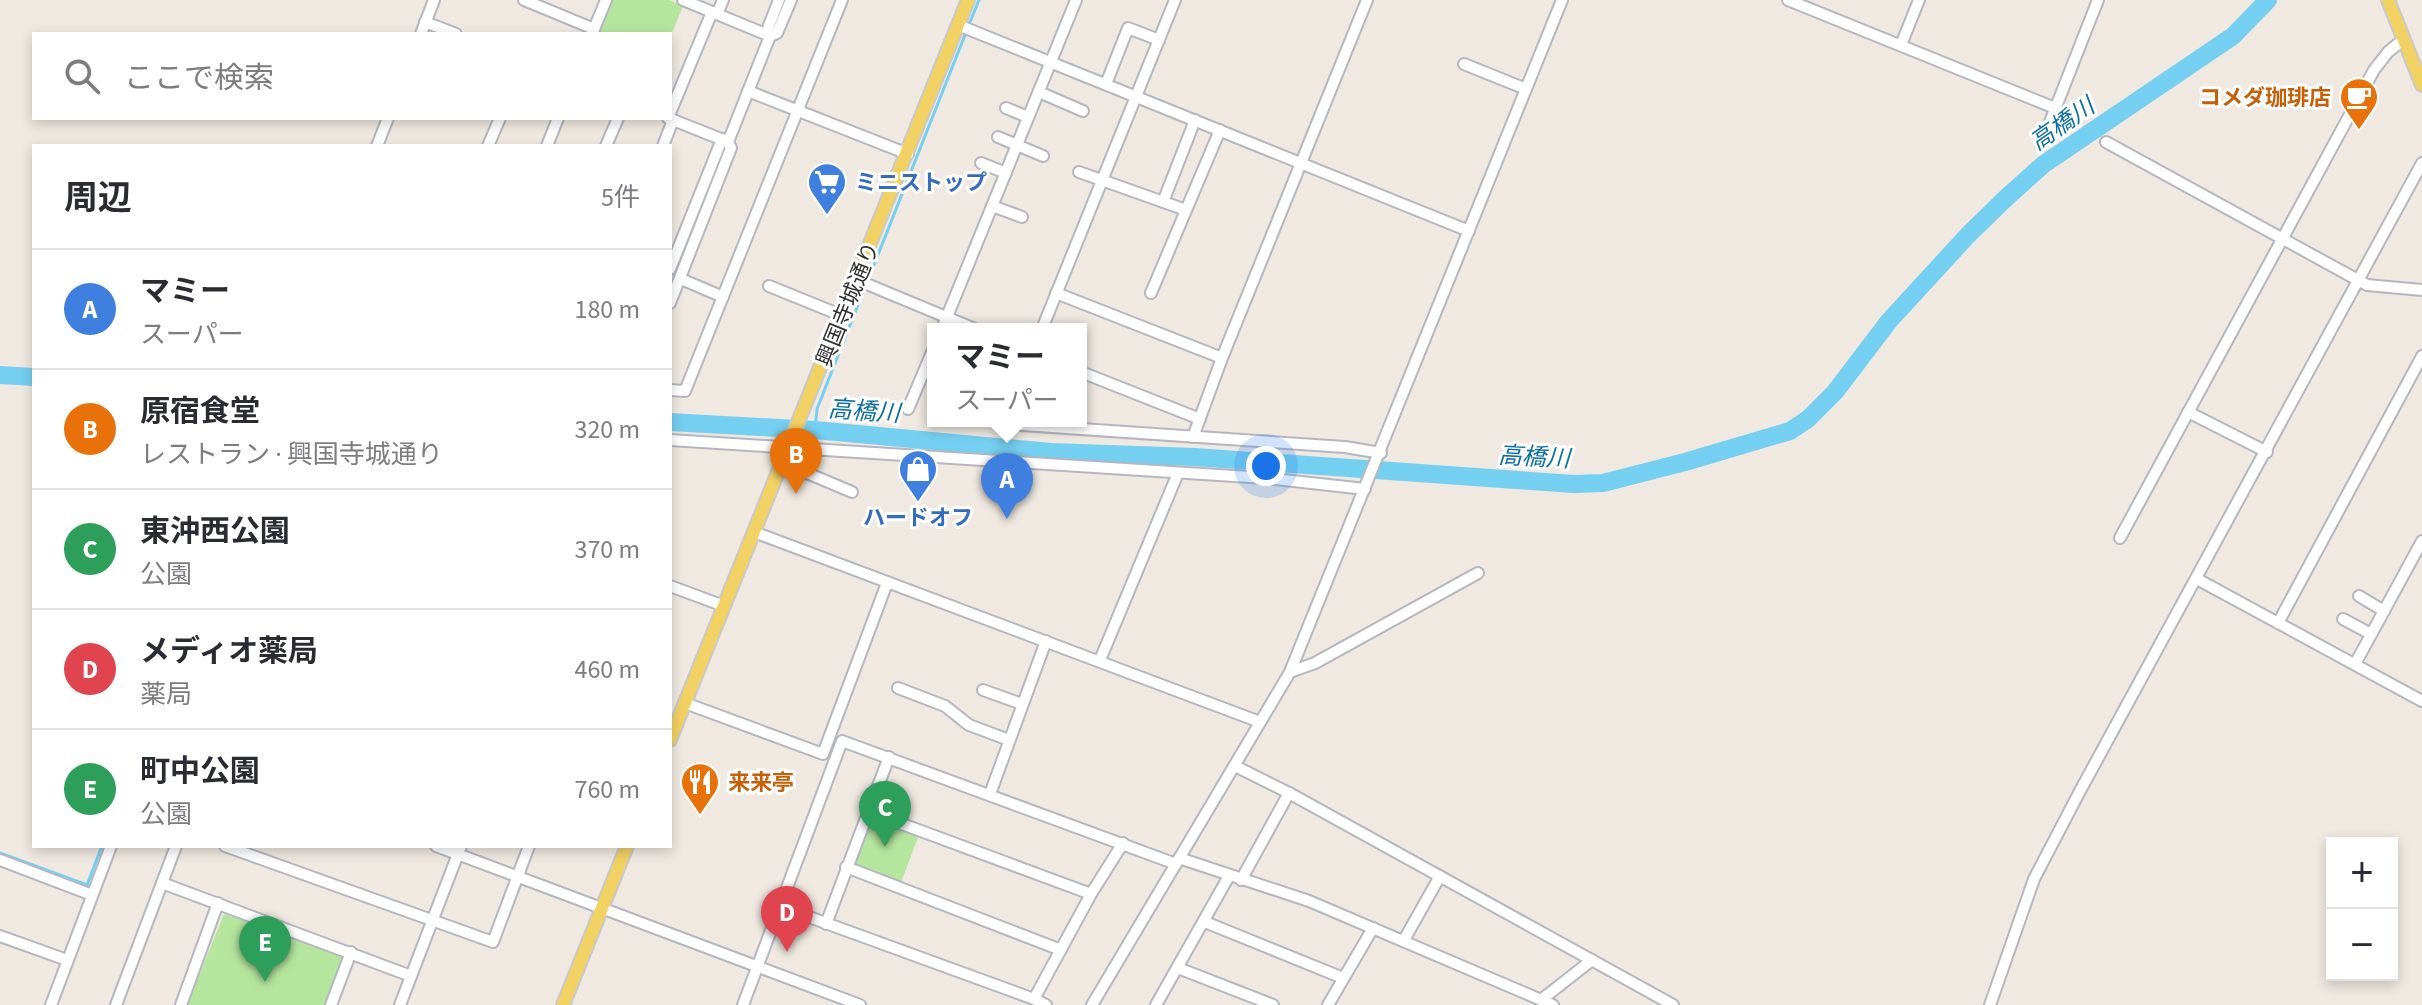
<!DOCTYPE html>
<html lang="ja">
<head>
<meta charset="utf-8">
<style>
  body { margin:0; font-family:"Source Sans 3","Noto Sans JP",sans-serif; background:#f7f7f7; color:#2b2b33 }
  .controls { position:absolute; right:24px; bottom:24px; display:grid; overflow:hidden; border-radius:0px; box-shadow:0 4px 12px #0003 }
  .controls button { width:72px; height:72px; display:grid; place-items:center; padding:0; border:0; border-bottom:2px solid #e1e1e2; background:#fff; color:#2b2b33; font:40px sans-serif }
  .you { position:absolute; left:1266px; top:466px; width:28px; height:28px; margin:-20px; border:6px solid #fff; border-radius:50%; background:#1a73e8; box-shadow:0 0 0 12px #1a73e833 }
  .badge { display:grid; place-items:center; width:52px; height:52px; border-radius:50%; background:#111827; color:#fff; font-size:26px; font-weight:700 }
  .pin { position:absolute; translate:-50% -66px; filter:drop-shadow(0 2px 4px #0008) }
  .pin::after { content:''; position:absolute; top:42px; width:28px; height:24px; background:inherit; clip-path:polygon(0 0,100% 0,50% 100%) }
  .popup { position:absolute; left:927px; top:323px; width:160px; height:104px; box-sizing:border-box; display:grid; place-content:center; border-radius:0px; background:#fff; filter:drop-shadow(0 2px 6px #0005); font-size:26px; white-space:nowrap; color:#7c7c81 }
  .popup b { font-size:30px; color:#2b2b33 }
  .popup::after { content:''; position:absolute; left:50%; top:100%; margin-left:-16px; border:16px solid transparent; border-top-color:#fff }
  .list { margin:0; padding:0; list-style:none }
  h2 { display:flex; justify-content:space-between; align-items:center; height:104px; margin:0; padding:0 32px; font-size:34px }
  h2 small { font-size:26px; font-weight:400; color:#7c7c81 }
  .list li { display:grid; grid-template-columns:52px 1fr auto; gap:24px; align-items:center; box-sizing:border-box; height:120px; padding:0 32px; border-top:2px solid #e1e1e2 }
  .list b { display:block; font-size:30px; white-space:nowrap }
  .list p { margin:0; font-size:26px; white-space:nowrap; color:#7c7c81 }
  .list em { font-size:26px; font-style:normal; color:#7c7c81 }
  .icon { flex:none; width:44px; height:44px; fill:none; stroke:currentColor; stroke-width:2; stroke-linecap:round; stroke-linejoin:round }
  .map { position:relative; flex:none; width:2422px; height:1005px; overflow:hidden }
  .search { position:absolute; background:#fff; box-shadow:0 4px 12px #0003; left:32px; top:32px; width:640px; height:88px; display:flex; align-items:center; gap:20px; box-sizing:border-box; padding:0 28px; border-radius:0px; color:#7c7c81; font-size:30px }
  .panel { position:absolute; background:#fff; box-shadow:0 4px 12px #0003; left:32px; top:144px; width:640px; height:704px; border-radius:0px }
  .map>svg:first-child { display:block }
  .green { fill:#b6e59e }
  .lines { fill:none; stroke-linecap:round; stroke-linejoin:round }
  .stream { stroke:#75cff0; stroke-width:3 }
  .river { stroke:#75cff0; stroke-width:18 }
  .minor-casing { stroke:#b4b7c1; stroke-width:14 }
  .major-casing { stroke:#c9c9c9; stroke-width:16 }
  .minor { stroke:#fff; stroke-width:10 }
  .major { stroke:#f2d163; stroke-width:12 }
  .labels { text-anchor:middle; stroke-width:6; stroke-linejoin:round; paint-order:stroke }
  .food-label { font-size:22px; font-weight:bold; fill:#c56008; stroke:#fff; text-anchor:end }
  .shop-label { font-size:22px; font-weight:bold; fill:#366cbe; stroke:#fff; text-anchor:start }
  .street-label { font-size:22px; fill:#2e2e2e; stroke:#fff }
  .water-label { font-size:24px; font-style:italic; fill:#0d6fa3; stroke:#fff }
</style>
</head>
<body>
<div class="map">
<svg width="2422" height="1005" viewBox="0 0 2422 1005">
  <rect width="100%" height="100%" fill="#efe9e1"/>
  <g class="green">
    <path d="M611,0H669L683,6L670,38V34H597Z"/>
    <path d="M873,818L919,835L900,885L853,867L865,823Z"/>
    <path d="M224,914L340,953L342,959L325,1005H187Z"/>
  </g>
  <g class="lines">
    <g class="stream">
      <path d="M970,22L979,0"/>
      <path d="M868,280L965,35"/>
      <path d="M670,287L711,184"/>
      <path d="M815,430L817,409L865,287"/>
      <path d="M0,853L87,885L102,846"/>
    </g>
    <g class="river">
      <path d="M0,375L34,377"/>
      <path d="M670,422L815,430L1051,452L1195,457L1573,484L1603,483L1685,462L1790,431L1808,419L1835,392L1889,321L1968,235L2006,198L2044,164L2233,36L2268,0"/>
    </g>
    <g class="minor-casing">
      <g id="minor">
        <path d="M524,0L594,29"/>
        <path d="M683,0L770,36"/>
        <path d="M1788,0L2055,108"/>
        <path d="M717,14L723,0"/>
        <path d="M425,22L456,34"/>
        <path d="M958,25L1469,231"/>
        <path d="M421,34L434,0"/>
        <path d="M592,34L606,0"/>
        <path d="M770,36L777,33L791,0"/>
        <path d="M1901,45L1919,0"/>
        <path d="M1464,64L1526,89"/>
        <path d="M1106,84L1128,28L1159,40"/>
        <path d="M748,91L908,154"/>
        <path d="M1039,92L1083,111"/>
        <path d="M1006,108L1028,117"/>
        <path d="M670,113L712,12"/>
        <path d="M668,118L726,141"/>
        <path d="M998,137L1043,156"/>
        <path d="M2106,142L2367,285L2422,290"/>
        <path d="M2041,145L2098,0"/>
        <path d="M377,146L388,118"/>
        <path d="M488,146L500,118"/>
        <path d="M547,146L558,118"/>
        <path d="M606,146L618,118"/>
        <path d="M663,146L673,120"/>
        <path d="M981,163L1006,173"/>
        <path d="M1079,172L1186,210"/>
        <path d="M1163,202L1195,120"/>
        <path d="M992,206L1022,217"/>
        <path d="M670,269L722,139"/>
        <path d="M681,279L723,297"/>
        <path d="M857,280L975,329"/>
        <path d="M769,286L843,316"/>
        <path d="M1056,293L1222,358"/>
        <path d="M1151,293L1220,130"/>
        <path d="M670,303L731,148L728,142L770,36L768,28L779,0"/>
        <path d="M942,329L1076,0"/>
        <path d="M1042,329L1175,0"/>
        <path d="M1081,372L1200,419"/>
        <path d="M670,390L685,391L842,0"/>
        <path d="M908,409L933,350"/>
        <path d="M2188,412L2267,452"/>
        <path d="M1007,421V424L1345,447L1381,453"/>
        <path d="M1193,437L1222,358L1367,0"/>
        <path d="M670,440L1265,478L1365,489"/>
        <path d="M781,462L852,492"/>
        <path d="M754,532L1260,722"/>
        <path d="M2120,538L2374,70L2388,52L2404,39"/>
        <path d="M2197,579L2422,701"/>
        <path d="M670,586L724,606"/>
        <path d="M2359,596L2384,611"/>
        <path d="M2343,619L2371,634"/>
        <path d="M2278,623L2422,356"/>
        <path d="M1100,660L1178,473"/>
        <path d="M2355,664L2422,541"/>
        <path d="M1290,672L1315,663L1478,573"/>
        <path d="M898,688L945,706L969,725L1009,740"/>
        <path d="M983,690L1022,704"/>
        <path d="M685,703L823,754L887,583"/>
        <path d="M1235,766L1289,793L1673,1005"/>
        <path d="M990,794L1046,641"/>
        <path d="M867,811L1091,894"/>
        <path d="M225,846L493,942L529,846"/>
        <path d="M436,846L860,1005"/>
        <path d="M1179,858L1309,901L1553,1005"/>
        <path d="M0,860L92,895"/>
        <path d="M846,867L1061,950"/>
        <path d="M1241,880L1289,793"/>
        <path d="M162,883L411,976"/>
        <path d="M779,906L1034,999L1091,894L1123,843"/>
        <path d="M1205,922L1343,978"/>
        <path d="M826,924L889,757"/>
        <path d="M0,936L67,960"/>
        <path d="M1404,940L1440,876"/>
        <path d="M1178,968L1273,1005"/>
        <path d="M1034,999L1046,1005"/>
        <path d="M1541,1000L1592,960"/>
        <path d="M51,1005L111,846"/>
        <path d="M116,1005L176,846"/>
        <path d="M181,1005L218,903"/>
        <path d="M331,1005L351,952"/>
        <path d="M400,1005L461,846"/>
        <path d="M743,1005L842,741L1176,864"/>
        <path d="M1092,1005L1290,672L1562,0"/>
        <path d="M1156,1005L1229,876"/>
        <path d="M1328,1005L1373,928"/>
        <path d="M1990,1005L2034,879L2080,791L2422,163"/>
      </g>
    </g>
    <g class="major-casing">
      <g id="major">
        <path d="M2388,0L2422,85"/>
        <path d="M670,740L968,0"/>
        <path d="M563,1005L627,846"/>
      </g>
    </g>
    <use href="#minor" class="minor"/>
    <use href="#major" class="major"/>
  </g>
  <defs>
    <g id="cafe-pin" transform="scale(2)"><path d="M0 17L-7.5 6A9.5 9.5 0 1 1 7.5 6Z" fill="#e8710a" stroke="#fff"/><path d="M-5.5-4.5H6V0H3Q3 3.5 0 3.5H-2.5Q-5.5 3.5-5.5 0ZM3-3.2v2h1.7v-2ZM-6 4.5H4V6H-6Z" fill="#fff"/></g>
    <g id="supermarket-pin" transform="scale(2)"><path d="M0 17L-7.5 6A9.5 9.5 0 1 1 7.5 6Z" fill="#3f7fe0" stroke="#fff"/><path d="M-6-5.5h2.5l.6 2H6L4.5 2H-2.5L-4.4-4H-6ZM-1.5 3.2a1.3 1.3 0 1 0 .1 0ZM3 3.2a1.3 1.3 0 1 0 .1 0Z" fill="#fff"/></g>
    <g id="shop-pin" transform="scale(2)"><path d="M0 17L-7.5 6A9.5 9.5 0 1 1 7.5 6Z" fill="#3f7fe0" stroke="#fff"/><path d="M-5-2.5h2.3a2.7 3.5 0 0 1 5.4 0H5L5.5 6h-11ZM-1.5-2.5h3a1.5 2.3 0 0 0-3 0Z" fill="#fff"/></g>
    <g id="restaurant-pin" transform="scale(2)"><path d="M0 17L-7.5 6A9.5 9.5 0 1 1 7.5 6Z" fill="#e8710a" stroke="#fff"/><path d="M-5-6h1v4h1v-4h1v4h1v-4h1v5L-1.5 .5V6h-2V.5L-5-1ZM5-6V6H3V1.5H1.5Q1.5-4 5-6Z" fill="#fff"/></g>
  </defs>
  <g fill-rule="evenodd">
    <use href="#cafe-pin" x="2359" y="97"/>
    <use href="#supermarket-pin" x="827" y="182"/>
    <use href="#shop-pin" x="918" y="469"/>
    <use href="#restaurant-pin" x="700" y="782"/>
  </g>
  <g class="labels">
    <g class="food-label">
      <text x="2331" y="105">コメダ珈琲店</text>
      <text x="728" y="790" text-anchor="start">来来亭</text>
    </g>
    <g class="shop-label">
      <text x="855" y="190">ミニストップ</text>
      <text x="918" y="525" text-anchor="middle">ハードオフ</text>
    </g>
    <g class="street-label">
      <text transform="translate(847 304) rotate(-68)" y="8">興国寺城通り</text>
    </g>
    <g class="water-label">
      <text transform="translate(2062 124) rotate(-35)" y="8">高橋川</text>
      <text transform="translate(864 411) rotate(4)" y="8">高橋川</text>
      <text transform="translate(1534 457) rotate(3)" y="8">高橋川</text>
    </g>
  </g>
</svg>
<div class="controls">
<button>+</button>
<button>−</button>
</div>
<div class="you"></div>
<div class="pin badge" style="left:1007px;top:519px;background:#3f7fe0">A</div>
<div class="popup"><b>マミー</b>スーパー</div>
<div class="pin badge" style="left:796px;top:494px;background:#e8710a">B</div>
<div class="pin badge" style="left:885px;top:847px;background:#2e9e5b">C</div>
<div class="pin badge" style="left:787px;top:952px;background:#e0444e">D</div>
<div class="pin badge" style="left:265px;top:982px;background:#2e9e5b">E</div>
<div class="search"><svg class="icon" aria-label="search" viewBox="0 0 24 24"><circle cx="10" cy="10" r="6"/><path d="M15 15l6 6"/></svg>ここで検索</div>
<section class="panel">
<h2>周辺<small>5件</small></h2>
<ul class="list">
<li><span class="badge" style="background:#3f7fe0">A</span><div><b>マミー</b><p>スーパー</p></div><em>180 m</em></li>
<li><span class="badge" style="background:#e8710a">B</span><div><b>原宿食堂</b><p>レストラン · 興国寺城通り</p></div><em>320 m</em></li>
<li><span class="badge" style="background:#2e9e5b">C</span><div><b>東沖西公園</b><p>公園</p></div><em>370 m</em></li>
<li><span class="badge" style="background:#e0444e">D</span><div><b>メディオ薬局</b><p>薬局</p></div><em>460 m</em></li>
<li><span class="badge" style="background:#2e9e5b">E</span><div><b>町中公園</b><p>公園</p></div><em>760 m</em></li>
</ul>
</section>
</div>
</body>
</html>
